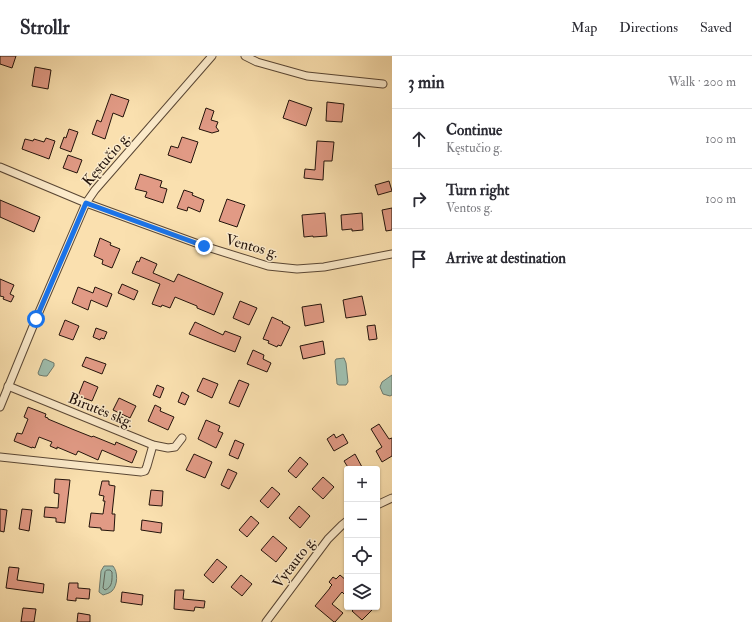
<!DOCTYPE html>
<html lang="en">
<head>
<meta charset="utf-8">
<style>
  body { margin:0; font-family:"IM FELL Double Pica",serif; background:#f7f7f7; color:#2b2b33 }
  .controls { position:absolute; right:12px; bottom:12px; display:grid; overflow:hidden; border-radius:4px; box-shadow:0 1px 3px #0004 }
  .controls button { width:36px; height:36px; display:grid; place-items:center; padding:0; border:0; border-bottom:1px solid #e1e1e2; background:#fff; color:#2b2b33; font:20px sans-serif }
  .stop { position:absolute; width:12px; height:12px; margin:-9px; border:3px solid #1a73e8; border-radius:50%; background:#fff }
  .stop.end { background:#1a73e8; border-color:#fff; box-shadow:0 1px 4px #0008 }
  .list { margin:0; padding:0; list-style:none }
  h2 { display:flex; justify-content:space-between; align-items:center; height:52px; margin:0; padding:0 16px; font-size:17px }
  h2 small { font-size:13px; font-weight:400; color:#7c7c81 }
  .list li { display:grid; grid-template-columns:26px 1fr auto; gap:12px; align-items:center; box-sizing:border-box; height:60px; padding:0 16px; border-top:1px solid #e1e1e2 }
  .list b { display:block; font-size:15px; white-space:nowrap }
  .list p { margin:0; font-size:13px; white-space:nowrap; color:#7c7c81 }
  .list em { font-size:13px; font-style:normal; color:#7c7c81 }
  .icon { flex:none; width:22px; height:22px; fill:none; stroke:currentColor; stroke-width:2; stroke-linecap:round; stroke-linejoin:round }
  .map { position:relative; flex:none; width:392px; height:566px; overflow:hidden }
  header { display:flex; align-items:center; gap:24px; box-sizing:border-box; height:56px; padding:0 20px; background:#fff; border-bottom:1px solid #e1e1e2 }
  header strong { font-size:19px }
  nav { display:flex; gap:22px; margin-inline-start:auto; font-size:14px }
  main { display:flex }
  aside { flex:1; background:#fff }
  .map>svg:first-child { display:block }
  .water { fill:#9ebdad; stroke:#6d796c }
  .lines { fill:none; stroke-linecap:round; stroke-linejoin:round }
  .shore { stroke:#60685c; stroke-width:1 }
  .building { fill:#e19a85; stroke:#23130b }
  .street-casing { stroke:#594634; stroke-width:9 }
  .street { stroke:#fcebcb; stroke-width:7 }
  .route { stroke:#1a73e8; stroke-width:5 }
  .labels { text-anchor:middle; stroke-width:3; stroke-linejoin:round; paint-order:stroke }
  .street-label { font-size:15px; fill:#23130b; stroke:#fcebcb }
</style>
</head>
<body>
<header>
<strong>Strollr</strong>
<nav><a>Map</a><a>Directions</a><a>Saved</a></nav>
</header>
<main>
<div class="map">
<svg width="392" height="566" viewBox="0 0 392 566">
  <rect width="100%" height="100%" fill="#fae0af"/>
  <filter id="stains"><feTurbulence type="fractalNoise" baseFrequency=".005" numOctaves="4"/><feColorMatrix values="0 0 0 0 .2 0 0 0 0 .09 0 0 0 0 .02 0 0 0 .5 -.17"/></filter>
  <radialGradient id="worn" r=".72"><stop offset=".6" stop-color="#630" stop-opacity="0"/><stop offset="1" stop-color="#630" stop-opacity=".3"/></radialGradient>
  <g class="water">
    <path d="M344,302L346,307L348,326L346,329H339L337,328L335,305L336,303Z"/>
    <path d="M45,303L54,307V310L47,320H44L39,319L38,317L43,304Z"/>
    <path d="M392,319V339L390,340L383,338L380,331L382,326Z"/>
    <path d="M104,510H113C118,516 118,529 112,535C110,537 106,538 103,539L99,536L101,515Z"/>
  </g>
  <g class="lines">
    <path class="shore" d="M107,514H110L112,516C112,523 113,531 105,534L103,532L105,516Z"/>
  </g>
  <g class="building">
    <path d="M0,0H16L12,12L0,8Z"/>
    <path d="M35,11L51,14L48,33L32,30Z"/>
    <path d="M111,38L129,44L123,61L113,57L105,83L92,78L97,64L101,66Z"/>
    <path d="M289,44L312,52L306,70L283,62Z"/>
    <path d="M327,46L344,48L342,66L326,65Z"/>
    <path d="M206,52L214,55L211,64L218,66L216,71L219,75L212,77L199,73Z"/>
    <path d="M69,73L78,76L71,96L60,92L64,81L66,82Z"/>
    <path d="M182,81L198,86L191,107L168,99L171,90L178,92Z"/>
    <path d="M46,82L55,85L49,103L22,93L25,83L33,85L34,83L44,86Z"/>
    <path d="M317,85L334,86L332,105H324L323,124L304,122L305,113L315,114Z"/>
    <path d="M68,99L82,104L77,117L63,112Z"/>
    <path d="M140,118L162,125L160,131L167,133L163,147L145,141L147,136L135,133Z"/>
    <path d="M389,125L392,135L378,139L375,129Z"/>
    <path d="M184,134L193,137L192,139L204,144L200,156L188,151L187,155L177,152Z"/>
    <path d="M227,143L245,149L237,171L219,165Z"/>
    <path d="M0,144L40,161L34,176L0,161Z"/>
    <path d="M392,152V174L386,175L382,154Z"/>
    <path d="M325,157L327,180L313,181V180L304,181L302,159Z"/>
    <path d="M362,157L363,174L352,175V173L342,174L341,159Z"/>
    <path d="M100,182L111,187L110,189L120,193L112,212L102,208L103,204L94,200Z"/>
    <path d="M141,201L157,208L153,217L174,226L178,218L223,237L214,259L197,252V250L175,241L170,252L162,249L161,251L152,248L160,228L132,217L137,205L139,206Z"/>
    <path d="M0,223L14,229L10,238L14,240L11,246L3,243L4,241L0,240Z"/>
    <path d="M122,228L138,235L134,244L118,237Z"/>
    <path d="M78,231L93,237L95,231L112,238L107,251L91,244L88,254L72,247Z"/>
    <path d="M362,240L366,259L346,262L343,244Z"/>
    <path d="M240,245L257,252L249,269L233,262Z"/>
    <path d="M321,248L324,266L305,270L302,251Z"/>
    <path d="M272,261L283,266L282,267L290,271L281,290L278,289L277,291L268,287L269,285L263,283Z"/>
    <path d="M65,264L79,270L73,284L59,279Z"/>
    <path d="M195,266L223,279L225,275L241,281L235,296L209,286L189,278Z"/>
    <path d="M375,269L377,283L369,284L367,270Z"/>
    <path d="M96,272L107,276L104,283L101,282L100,284L93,281Z"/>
    <path d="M323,285L325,298L303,303L300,290Z"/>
    <path d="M253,294L264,299L263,303L271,307L267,316L247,308Z"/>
    <path d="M86,301L106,308L102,318L82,310Z"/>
    <path d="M203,322L218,328L212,342L197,335Z"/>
    <path d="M239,324L249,328L239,351L229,347Z"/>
    <path d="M84,325L98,331L92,345L78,340Z"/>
    <path d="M157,329L164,332L160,342L153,339Z"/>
    <path d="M182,336L189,340L185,349L178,346Z"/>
    <path d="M119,342L136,350L130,362L113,354Z"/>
    <path d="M155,349L161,352L160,355L174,361L168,374L148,365Z"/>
    <path d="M28,351L46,358L45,361L48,362V363L72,373L92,381L93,380L115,389L116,386L137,395L132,407L102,394L98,404L78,395L76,399L57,391V393L50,390L52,386L39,381L35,392L32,391V392L14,385L17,377L22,378L28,363L24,361Z"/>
    <path d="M206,364L220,370L218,375L223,377L216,392L198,383Z"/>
    <path d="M379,368L389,383L392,382V400L382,406L376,395L382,391L371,373Z"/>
    <path d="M334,378L336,382L343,378L348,387L334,395L327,383Z"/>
    <path d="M235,384L244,388L238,403L229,399Z"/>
    <path d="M194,398L212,406L205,422L186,414Z"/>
    <path d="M355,398L362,411L358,413H349L344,405Z"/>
    <path d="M300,401L308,408L296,422L288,415Z"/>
    <path d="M228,413L237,417L229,433L221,429Z"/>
    <path d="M323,421L334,431L323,443L312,433Z"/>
    <path d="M55,423L70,424L65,467L56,466V462L44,461L45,451L58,452L59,438L54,437Z"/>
    <path d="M102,425H109V429L115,430L112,458H115L114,475L101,474V472L89,471L91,457L103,458L105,445H103L104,440L99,439Z"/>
    <path d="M272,431L280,438L268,452L260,445Z"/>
    <path d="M151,434L163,435L162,450L149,449Z"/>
    <path d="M299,450L310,460L300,472L289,462Z"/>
    <path d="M0,453L7,454L4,476L0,475Z"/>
    <path d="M22,453L32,454L29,475L19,473Z"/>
    <path d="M251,460L259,467L247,481L239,474Z"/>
    <path d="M142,464L162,467L161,477L141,474Z"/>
    <path d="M273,480L287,492L276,506L261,494Z"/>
    <path d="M217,503L227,511L213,527L204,519Z"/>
    <path d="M9,511L19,512L17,524L44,528L43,537L6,532Z"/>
    <path d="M241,519L252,528L242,540L231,531Z"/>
    <path d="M340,519L347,525V541L342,536L332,548L343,557L335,566H334L315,550L330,532V531L332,529L329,526L333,521L336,523Z"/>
    <path d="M69,527H78V532L90,533L89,543L76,542V545L67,544Z"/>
    <path d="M175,534H184L183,543L205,545L204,552L195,551L194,555L174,553Z"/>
    <path d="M122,536L143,539L142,549L121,546Z"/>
    <path d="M356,551H375L362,564L352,555Z"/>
    <path d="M23,552L36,553L34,566H21Z"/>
    <path d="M78,557L90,559V566H77Z"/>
  </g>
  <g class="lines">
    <g class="street-casing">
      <g id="street">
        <path d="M245,0L257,6L307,20L383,28"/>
        <path d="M0,111L86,147L204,190L268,210L297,213L324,211L392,198"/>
        <path d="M8,330L153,389L168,392L175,391L182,382"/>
        <path d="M0,351L36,263L86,147L95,134L212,0"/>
        <path d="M0,401L141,416L145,415L147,410L153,389"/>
        <path d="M377,449L392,442"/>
        <path d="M266,566L328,483L342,469L347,465"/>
      </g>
    </g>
    <use href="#street" class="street"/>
  </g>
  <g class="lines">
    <path class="route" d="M36,263L86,147L204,190"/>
  </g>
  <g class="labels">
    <g class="street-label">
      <text transform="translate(106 103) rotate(-50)" y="5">Kęstučio g.</text>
      <text transform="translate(252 190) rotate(15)" y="5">Ventos g.</text>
      <text transform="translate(101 354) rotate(22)" y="5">Birutės skg.</text>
      <text transform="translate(294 506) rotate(-53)" y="5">Vytauto g.</text>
    </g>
  </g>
  <rect width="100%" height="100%" filter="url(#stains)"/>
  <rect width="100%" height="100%" fill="url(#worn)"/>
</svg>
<div class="controls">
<button>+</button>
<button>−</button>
<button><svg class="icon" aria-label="locate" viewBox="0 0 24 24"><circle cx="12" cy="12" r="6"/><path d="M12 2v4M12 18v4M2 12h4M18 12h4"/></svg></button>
<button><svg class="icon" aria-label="layers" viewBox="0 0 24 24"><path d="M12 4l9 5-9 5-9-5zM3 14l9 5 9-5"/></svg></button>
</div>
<div class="stop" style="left:36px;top:263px"></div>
<div class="stop end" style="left:204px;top:190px"></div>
</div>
<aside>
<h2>3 min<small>Walk · 200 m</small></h2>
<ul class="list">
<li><svg class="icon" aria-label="ahead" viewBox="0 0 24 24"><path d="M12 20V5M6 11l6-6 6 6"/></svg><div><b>Continue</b><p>Kęstučio g.</p></div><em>100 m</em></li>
<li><svg class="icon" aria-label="right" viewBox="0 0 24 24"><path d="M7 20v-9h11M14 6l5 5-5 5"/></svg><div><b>Turn right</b><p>Ventos g.</p></div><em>100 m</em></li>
<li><svg class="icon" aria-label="arrive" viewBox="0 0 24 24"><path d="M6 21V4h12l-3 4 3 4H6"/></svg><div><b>Arrive at destination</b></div></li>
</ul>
</aside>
</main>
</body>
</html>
